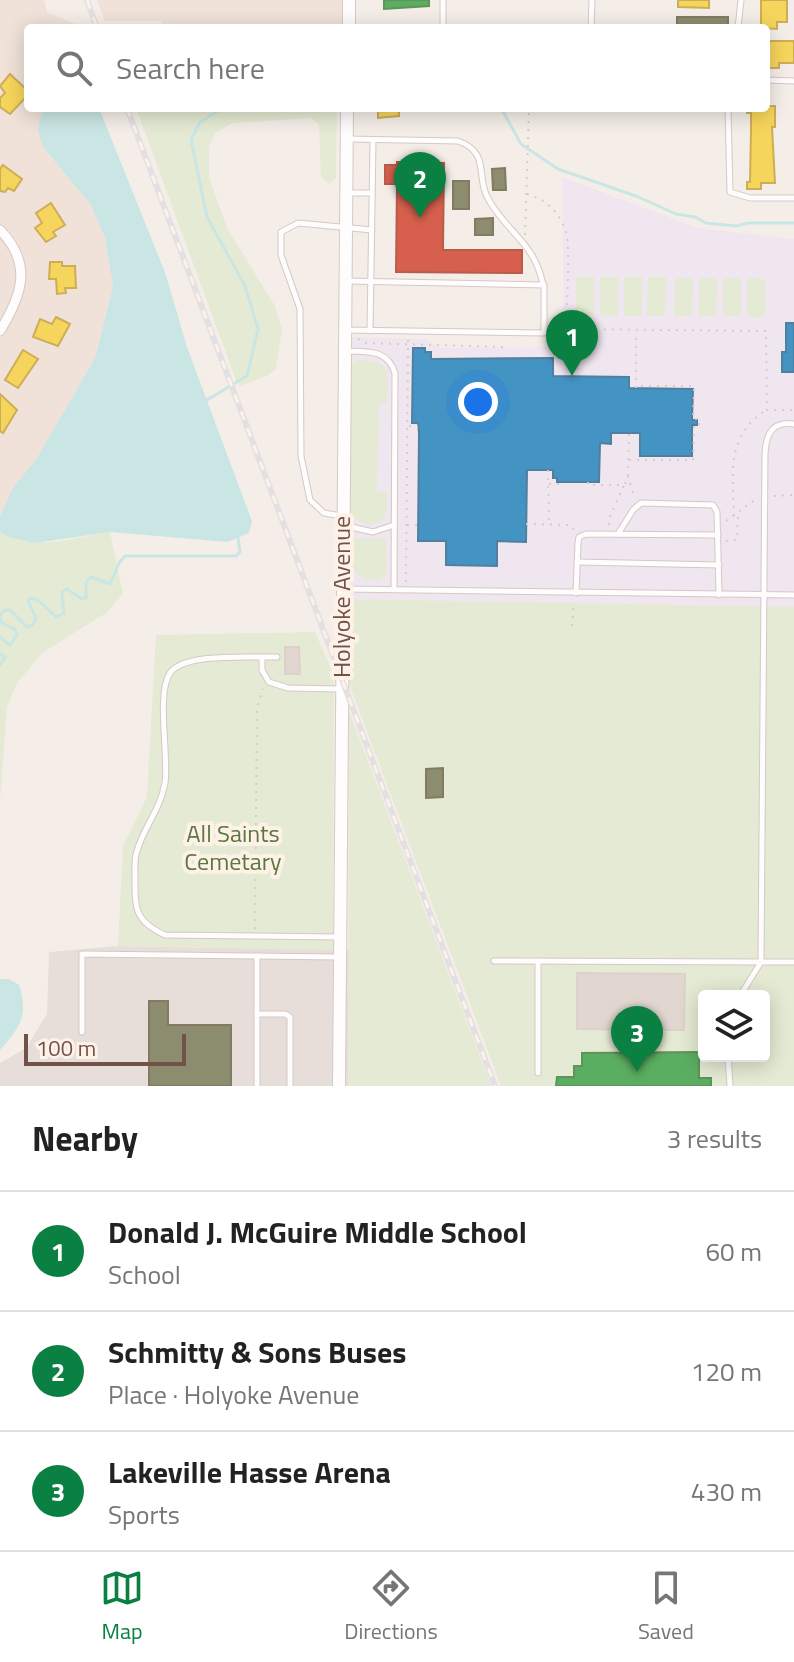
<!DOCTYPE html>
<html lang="en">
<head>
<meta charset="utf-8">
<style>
  body { margin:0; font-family:"Titillium Web",sans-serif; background:#f2f2f2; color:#222 }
  .controls { position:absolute; right:24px; bottom:24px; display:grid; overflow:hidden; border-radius:8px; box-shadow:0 4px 20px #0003 }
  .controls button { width:72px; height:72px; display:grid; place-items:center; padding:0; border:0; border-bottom:2px solid #e0e0e0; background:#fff; color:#222; font:40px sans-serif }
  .scale { position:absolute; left:24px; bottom:20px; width:162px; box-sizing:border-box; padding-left:8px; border:4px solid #71514a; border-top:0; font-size:22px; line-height:28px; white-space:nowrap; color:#71514a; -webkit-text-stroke:6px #fef2e7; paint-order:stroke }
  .you { position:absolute; left:478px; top:402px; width:28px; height:28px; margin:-20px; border:6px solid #fff; border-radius:50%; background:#1a73e8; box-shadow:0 0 0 12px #1a73e833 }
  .badge { display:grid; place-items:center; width:52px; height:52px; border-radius:50%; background:#0b8043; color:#fff; font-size:26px; font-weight:700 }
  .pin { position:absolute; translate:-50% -66px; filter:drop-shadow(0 2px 4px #0008) }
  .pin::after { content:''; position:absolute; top:42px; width:28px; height:24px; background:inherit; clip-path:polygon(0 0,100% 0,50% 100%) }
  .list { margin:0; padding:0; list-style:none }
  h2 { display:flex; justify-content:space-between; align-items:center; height:104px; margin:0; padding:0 32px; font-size:34px }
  h2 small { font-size:26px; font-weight:400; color:#767676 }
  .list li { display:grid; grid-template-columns:52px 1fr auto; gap:24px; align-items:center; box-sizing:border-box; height:120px; padding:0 32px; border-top:2px solid #e0e0e0 }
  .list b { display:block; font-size:30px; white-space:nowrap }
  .list p { margin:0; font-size:26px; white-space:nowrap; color:#767676 }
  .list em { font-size:26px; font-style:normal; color:#767676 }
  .icon { flex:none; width:44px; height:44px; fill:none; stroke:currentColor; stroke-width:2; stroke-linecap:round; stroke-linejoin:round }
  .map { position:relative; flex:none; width:794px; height:1086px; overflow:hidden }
  .search { position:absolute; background:#fff; box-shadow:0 4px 20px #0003; left:24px; right:24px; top:24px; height:88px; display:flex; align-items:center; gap:20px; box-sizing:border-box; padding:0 28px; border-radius:8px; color:#767676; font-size:30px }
  .sheet { height:464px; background:#fff }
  nav { display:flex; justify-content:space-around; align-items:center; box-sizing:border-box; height:112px; border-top:2px solid #e0e0e0; background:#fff; font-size:22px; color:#767676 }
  nav a { display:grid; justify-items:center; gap:4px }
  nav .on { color:#0b8043 }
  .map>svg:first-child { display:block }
  .residential { fill:#f0e2d8 }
  .industrial { fill:#e7ded9 }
  .education { fill:#efe6f0 }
  .green { fill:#e4ead3; fill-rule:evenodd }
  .water { fill:#cae6e4 }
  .homes { fill:#f6d55c; stroke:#cead57; stroke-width:2 }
  .shops { fill:#d6604d; stroke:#b85c4c; stroke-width:2 }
  .schools { fill:#4393c3; stroke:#517f9f; stroke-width:2 }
  .public { fill:#5aae61; stroke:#61925a; stroke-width:2 }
  .industry { fill:#8c8c6e; stroke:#847a63; stroke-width:2 }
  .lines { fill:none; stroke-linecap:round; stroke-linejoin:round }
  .stream { stroke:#cae6e4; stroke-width:3 }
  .building { fill:#e1d6d0; stroke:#ded0ca; stroke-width:2 }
  .service-casing { stroke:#d4c9c5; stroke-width:7 }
  .minor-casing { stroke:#d4c9c5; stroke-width:11 }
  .tertiary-casing { stroke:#d4c9c5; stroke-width:14 }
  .path { stroke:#d6ccc9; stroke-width:2; stroke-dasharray:2 6; stroke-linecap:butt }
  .service { stroke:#fefcfc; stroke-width:5 }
  .minor { stroke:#fefcfc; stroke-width:9 }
  .tertiary { stroke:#fefcfc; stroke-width:12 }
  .rail-casing { stroke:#e3e0e4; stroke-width:6 }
  .rail { stroke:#fef2e7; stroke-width:3; stroke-dasharray:9; stroke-linecap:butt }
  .labels { text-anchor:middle; stroke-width:8; stroke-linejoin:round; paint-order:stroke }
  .street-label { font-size:24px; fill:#71514a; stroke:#fef2e7 }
  .park-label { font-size:24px; fill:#5a7742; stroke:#fef2e7 }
</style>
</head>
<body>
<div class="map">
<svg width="794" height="1086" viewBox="0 0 794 1086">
  <rect width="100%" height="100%" fill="#f5eee8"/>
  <g class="residential">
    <path d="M0,0H44L47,12L84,28H28V108H46L40,116L43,147L91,205L105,238L113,286L95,358L37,458L12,489L0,516Z"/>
    <path d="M97,0H349V28H162V21H105Z"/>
  </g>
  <path class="industrial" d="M118,946L350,950L348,1086H0V1063L26,1048L47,1014L49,952Z"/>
  <path class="education" d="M562,177L698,228L794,239V607L349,599L351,337L425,339L440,348L564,347Z"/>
  <g class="green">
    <path d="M136,108H337L336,178L329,184L321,177L319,125L311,118L233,123L215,133L209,147V177L227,228L275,306L282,329L276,369L267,376L240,386L236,380Z"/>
    <rect x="576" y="277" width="18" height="38"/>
    <path d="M600,277H618V316L600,315Z"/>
    <rect x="624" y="277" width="18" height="39"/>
    <path d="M648,277H666L665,316H647Z"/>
    <path d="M675,278H693L692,316H674Z"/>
    <path d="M699,278H717L716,316H698Z"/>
    <rect x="723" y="278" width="18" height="38"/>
    <path d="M747,278L765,279V317H747Z"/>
    <path d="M357,360C393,360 388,373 387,403H379L377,492H387C387,499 388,506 386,512C381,530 359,526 350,513L352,364Z"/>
    <path d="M0,531C30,553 76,537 110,532L123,594L106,613L42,653L17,683L7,707L0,800Z"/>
    <path d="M354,537C367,541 380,536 386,539L387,572L380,580C350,583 350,562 350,539Z"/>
    <path d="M349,599L794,607V1086H501L349,684ZM704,996H764V1056H704Z"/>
    <path d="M315,632L334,675L333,950L118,946L123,846L147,797L156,635Z"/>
    <path d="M349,711L491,1086H348Z"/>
  </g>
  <g class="water">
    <path d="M46,108H99L166,275L187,347L252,521L249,533L228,542L110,532L35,543L8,537L0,531V516L12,489L37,458L95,358L113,286L105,238L91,205L43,147L38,131L40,116Z"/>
    <path d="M0,979H9L19,985C29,1016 20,1027 0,1050Z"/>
  </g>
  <g class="homes">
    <path d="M678,0H709V8L678,7Z"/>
    <path d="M761,0H787V22H777V29L761,28Z"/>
    <path d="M766,41H794V63H779V68H766Z"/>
    <path d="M10,74L28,91V95L10,114L0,107V98L5,93L0,86Z"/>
    <path d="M766,106H775V127H772L775,183H761V189H747V182H750L751,130V113H747V108H766Z"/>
    <path d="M378,108H403V111H399V116L378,118Z"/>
    <path d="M3,165L22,179L14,191L8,188L5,192L0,191V169Z"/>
    <path d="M51,203L65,225L53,232L56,236L46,242L35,228L42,223L36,213Z"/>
    <path d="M50,262H62V266H75L76,288H65L66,293L57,294L56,279H49Z"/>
    <path d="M56,317L70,324L58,346L33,337L40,319L52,324Z"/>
    <path d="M23,350L38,359L18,388L5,380Z"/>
    <path d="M0,394L17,410L3,433L0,431Z"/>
  </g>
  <path class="shops" d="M397,162L444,163L443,250H522V273L396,272L397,184H385V165H397Z"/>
  <g class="schools">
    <path d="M786,323H794V372H782V352H786Z"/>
    <path d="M413,348H425V352H431V359L553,358V376L629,377V388L693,389L692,420H697V425H692V456H640V433H611V444L600,443L599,482H557V478H553V470H527L526,542L497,541V566L446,565V541H418L419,433L418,423H412Z"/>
  </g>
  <g class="public">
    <path d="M384,0H429V6L384,9Z"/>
    <path d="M699,1052V1078H711V1086H556L557,1077H574V1066H582V1053Z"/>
  </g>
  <g class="industry">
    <rect x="677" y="17" width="51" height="11"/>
    <path d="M505,168L506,190H493L492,169Z"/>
    <rect x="453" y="181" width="16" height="28"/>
    <path d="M493,218V235H475V219Z"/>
    <path d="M443,768V797L426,798V769Z"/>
    <path d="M149,1001H168V1025H231V1086H149Z"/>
  </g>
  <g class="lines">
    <g class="stream">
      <path d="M501,108L521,144L558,169L636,196L676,214L695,217L706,223L736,226L748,223H794"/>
      <path d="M207,400L247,376L258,329L245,286L207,217L191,140L200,122L223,108"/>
      <path d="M0,616L4,610H10L27,627L33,625L36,618L28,600L31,598L39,601L56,617L64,613L62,592L67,589L82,599L86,598V582L91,577L110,584L119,563L125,556H236L240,552L238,538"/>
      <path d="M0,619L2,623L15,629L17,635L10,645L0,637"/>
      <path d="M0,654L5,657L0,665"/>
    </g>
  </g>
  <g class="building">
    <path d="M285,647H299L300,674H285Z"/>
    <path d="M577,973L685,974L684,1030L577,1029Z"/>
  </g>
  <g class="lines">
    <g class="service-casing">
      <g id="service">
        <path d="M443,0V28"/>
        <path d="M591,28L592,0"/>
        <path d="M738,28L741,0"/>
        <path d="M766,80L794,81"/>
        <path d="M728,108L730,192L750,198H794"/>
        <path d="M347,139L458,141C492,153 474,178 490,202C510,235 534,243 543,284"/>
        <path d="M346,193H372"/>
        <path d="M344,330L544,333V285L346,281"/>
        <path d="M370,331L373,141"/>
        <path d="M344,351C366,352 387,348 395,373L394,590"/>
        <path d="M342,516L324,513L310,500L301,456L300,309L281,255V232L298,223L372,230"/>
        <path d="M343,525L373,532L394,525"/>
        <path d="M618,534L633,510L641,503L713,505L717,512L719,595"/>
        <path d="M577,562L719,565"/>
        <path d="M343,589L794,595"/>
        <path d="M576,593L578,543L579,537L586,534L718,535"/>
        <path d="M277,657C252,658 185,652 170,673C156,694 169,756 165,783C160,811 144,826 137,851C134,859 135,868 135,876C135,908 134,921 165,935L340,937"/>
        <path d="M262,658V670L269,682L288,688L340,689"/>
        <path d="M257,956V1086"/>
        <path d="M494,961L761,962L765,454C766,434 772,421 794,424"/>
        <path d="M538,961V1073"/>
        <path d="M740,996L761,962H794"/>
        <path d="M257,1014H285L290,1017V1086"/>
        <path d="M82,1032V954L340,957"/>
        <path d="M728,1056L730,1086"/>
      </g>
    </g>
    <g class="minor-casing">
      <path id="minor" d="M0,230C33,264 22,295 0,331"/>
    </g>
    <g class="tertiary-casing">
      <g id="tertiary">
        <path d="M349,28V0"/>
        <path d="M339,1086L347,108"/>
      </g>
    </g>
    <g class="path">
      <path d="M527,194C546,199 560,213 566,232C571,249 566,309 566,329L766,331L767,410H794"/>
      <path d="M525,235L529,108"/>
      <path d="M551,329H565"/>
      <path d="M358,339L366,343L503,347"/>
      <path d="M636,388V332"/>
      <path d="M409,426L418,427"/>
      <path d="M629,460H693L694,427H699V419H693L694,386H636"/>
      <path d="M548,470L549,524"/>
      <path d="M628,476L629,433"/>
      <path d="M588,482V485H624L609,519V526"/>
      <path d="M549,484H559V482"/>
      <path d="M625,484L628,476L634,496"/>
      <path d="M774,496L794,495"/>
      <path d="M734,516C733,474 725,437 766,410"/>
      <path d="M726,521L756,499"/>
      <path d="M526,524L570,525L575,531"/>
      <path d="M407,525H418"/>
      <path d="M726,541L737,540L738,514"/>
      <path d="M406,582L408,340"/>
      <path d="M572,626L574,602"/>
      <path d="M255,929L257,708L263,689"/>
    </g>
    <use href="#service" class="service"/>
    <use href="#minor" class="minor"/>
    <use href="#tertiary" class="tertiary"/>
    <g class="rail-casing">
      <g id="rail">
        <path d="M87,0L97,28"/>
        <path d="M127,108L495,1086"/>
      </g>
    </g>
    <use href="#rail" class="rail"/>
  </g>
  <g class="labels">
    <g class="street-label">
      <text transform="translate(342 597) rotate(-90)" y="8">Holyoke Avenue</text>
    </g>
    <g class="park-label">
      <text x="233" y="842">All Saints<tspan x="233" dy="28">Cemetary</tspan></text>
    </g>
  </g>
</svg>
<div class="controls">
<button><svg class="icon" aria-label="layers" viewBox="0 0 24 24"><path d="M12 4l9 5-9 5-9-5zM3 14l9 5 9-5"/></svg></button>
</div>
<div class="scale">100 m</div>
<div class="you"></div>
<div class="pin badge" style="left:572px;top:376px">1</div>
<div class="pin badge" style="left:420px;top:218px">2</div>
<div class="pin badge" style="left:637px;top:1072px">3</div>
<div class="search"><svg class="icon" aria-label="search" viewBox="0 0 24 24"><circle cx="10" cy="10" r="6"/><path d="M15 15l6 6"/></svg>Search here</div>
</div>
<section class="sheet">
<h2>Nearby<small>3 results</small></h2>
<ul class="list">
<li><span class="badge">1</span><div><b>Donald J. McGuire Middle School</b><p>School</p></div><em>60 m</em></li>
<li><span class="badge">2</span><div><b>Schmitty &amp; Sons Buses</b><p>Place · Holyoke Avenue</p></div><em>120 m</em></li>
<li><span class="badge">3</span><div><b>Lakeville Hasse Arena</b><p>Sports</p></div><em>430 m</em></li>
</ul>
</section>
<nav>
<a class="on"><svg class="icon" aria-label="map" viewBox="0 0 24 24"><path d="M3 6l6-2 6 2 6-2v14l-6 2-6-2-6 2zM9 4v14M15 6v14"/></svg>Map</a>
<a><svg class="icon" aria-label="directions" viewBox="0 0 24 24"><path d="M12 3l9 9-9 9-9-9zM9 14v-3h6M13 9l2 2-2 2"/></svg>Directions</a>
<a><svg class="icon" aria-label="saved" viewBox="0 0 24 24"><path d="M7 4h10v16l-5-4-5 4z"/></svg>Saved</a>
</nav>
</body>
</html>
